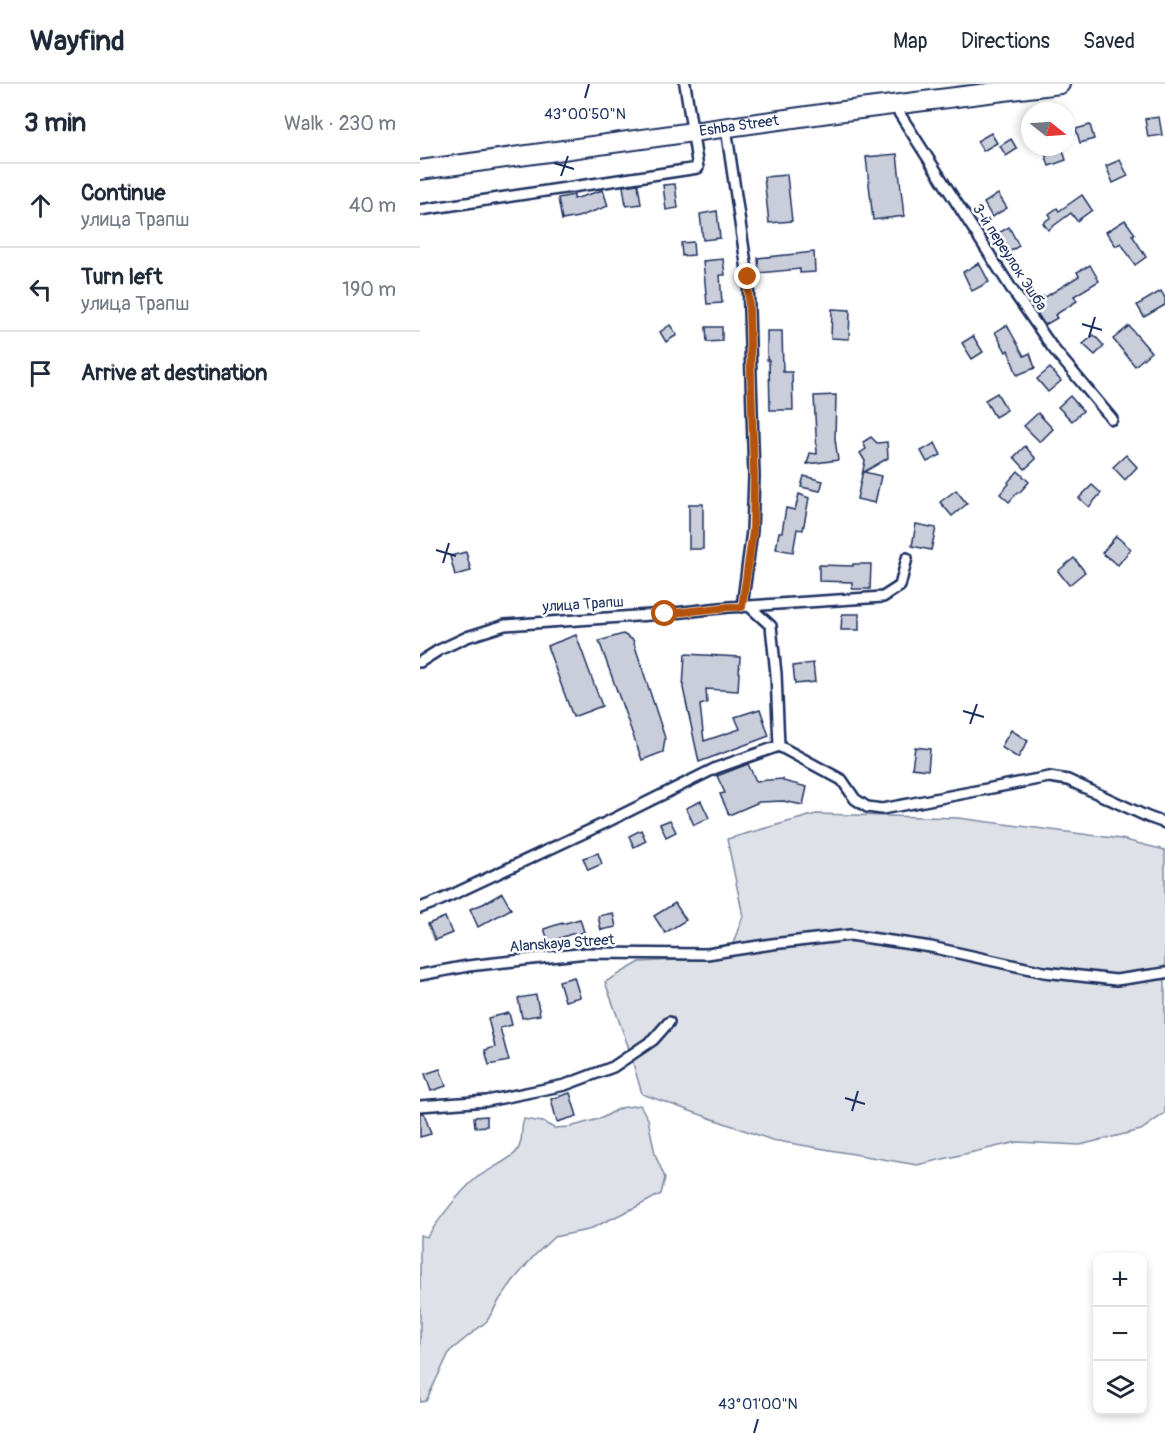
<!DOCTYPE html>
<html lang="en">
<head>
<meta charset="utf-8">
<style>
  body { margin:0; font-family:Pangolin,sans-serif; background:#f2f2f3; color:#1f2937 }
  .controls { position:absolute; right:18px; bottom:18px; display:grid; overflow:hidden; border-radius:12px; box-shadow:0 3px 9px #0003 }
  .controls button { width:54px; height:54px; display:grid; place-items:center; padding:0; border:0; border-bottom:2px solid #e0e1e3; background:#fff; color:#1f2937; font:30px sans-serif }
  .compass { position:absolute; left:601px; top:18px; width:54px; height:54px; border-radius:50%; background:#fff; box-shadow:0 3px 9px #0003; rotate:107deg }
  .stop { position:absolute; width:18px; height:18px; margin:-14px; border:4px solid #b45309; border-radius:50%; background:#fff }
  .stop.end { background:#b45309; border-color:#fff; box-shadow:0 2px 6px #0008 }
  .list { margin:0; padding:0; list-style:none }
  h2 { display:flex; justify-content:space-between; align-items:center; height:78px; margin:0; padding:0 24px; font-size:26px }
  h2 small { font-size:20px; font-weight:400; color:#747a83 }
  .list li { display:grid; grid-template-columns:39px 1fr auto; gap:18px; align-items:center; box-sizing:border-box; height:84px; padding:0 24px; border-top:2px solid #e0e1e3 }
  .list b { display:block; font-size:22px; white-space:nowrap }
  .list p { margin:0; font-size:20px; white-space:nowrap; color:#747a83 }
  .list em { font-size:20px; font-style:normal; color:#747a83 }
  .icon { flex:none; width:33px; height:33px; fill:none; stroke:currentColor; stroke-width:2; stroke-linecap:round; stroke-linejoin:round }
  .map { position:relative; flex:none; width:745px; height:1349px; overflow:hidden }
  header { display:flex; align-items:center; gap:36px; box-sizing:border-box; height:84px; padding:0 30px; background:#fff; border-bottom:2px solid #e0e1e3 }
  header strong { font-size:28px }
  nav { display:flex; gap:33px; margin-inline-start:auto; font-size:21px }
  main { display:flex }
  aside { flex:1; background:#fff }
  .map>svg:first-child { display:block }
  .green { fill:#dee1e7; stroke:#7c88a2; stroke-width:1.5 }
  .building { fill:#caceda; stroke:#1b2f5e; stroke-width:1.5 }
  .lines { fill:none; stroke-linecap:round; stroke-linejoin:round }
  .street-casing { stroke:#1b2f5e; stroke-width:14 }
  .highway-casing { stroke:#1b2f5e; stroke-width:22 }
  .street { stroke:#fff; stroke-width:9 }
  .highway { stroke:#fff; stroke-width:18 }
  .route { stroke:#b45309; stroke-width:8 }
  .ticks { fill:none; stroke:#1b2f5e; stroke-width:2 }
  .labels { text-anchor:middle; stroke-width:5; stroke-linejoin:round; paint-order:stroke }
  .street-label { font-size:15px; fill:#1b2f5e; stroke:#fff }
  .ticks-label { font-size:15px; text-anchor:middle; fill:#1b2f5e; stroke:#fff; stroke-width:5; stroke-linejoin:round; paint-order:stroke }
</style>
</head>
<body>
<header>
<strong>Wayfind</strong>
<nav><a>Map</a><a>Directions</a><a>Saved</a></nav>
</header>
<main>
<aside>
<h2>3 min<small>Walk · 230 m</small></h2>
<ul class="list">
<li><svg class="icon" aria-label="ahead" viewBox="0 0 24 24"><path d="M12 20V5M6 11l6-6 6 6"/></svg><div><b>Continue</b><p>улица Трапш</p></div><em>40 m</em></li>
<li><svg class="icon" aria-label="left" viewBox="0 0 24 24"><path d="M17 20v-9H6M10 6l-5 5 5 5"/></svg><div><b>Turn left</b><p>улица Трапш</p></div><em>190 m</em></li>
<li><svg class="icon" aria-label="arrive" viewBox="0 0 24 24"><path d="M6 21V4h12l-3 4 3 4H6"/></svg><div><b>Arrive at destination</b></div></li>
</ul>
</aside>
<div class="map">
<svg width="745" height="1349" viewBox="0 0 745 1349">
  <rect width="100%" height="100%" fill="#fff"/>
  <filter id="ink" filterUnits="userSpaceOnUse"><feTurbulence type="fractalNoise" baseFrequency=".0167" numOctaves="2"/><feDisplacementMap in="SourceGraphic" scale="12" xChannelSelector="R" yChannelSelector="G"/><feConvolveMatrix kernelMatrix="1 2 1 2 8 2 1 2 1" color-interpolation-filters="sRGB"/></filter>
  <g filter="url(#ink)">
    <g class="green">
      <path d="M396,730L538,734L701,755L745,766V1029L721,1046L660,1061L597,1058L497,1081L352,1056L222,1010L208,962L185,898L220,878L308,873L323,832L307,755Z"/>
      <path d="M220,1021L228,1035L235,1070L245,1094L241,1110L218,1122L168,1146L134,1153L114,1172L93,1197L80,1215L67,1237L30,1267L6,1317L0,1318V1151L7,1153C21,1133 36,1112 55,1095C64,1088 92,1075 97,1067C104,1057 100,1046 104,1035L123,1038L134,1044L150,1043L182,1034L200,1024Z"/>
    </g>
    <g class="building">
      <path d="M739,33L742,51L728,53L725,35Z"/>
      <path d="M670,41L674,55L660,59L656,45Z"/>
      <path d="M571,49L577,59L563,67L557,57Z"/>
      <path d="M591,55L597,65L586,72L580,62Z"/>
      <path d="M623,63H642L646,76L629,82Z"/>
      <path d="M477,70L484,132L453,136L446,73Z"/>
      <path d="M700,76L708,92L693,99L686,82Z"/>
      <path d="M367,91L372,137L349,139L344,93Z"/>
      <path d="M218,100L221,120L206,122L203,102Z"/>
      <path d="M255,100L258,124L246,126L243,101Z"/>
      <path d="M183,106L188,122L158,133L142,136L138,114L154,111V115Z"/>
      <path d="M578,110L587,124L572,133L564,119Z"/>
      <path d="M662,111L672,126L657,137L651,129L628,146L623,139L631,133L629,130L637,124L639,127Z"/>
      <path d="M297,127L300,154L283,156L280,130Z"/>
      <path d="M705,136L715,150L712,151L726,173L715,181L701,159L696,162L686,148Z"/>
      <path d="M589,143L599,162L587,169L577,150Z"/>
      <path d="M273,158L274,171L262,172L261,159Z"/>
      <path d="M394,168L395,188L380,189V185L339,189L338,174Z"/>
      <path d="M303,175L305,191H300L302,219L287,220L283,177Z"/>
      <path d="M559,179L569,198L552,207L543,188Z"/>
      <path d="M670,181L679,197L654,212L657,217L635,231L637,234L625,241L611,220L623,212L624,214L659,192L657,188Z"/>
      <path d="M741,207L745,214V221L724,233L717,221Z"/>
      <path d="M412,225L430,226L429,255L411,254Z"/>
      <path d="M250,241L257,251L246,258L240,248Z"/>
      <path d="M587,241L604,272L610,269L615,284L597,291L588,266L586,268L575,248Z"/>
      <path d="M709,242L731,268L715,282L693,255Z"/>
      <path d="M286,243H302V257L287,258Z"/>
      <path d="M347,247H362L363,288H372L373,326H350L349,276H347Z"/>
      <path d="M674,251L684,262L675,271L663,260Z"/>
      <path d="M553,252L563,268L552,275L542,259Z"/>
      <path d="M630,284L641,297L628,308L617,295Z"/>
      <path d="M577,309L587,326L575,333L565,316Z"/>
      <path d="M416,311L415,355L418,376L387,380L390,369L397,370L394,312Z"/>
      <path d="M650,312L663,327L652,337L638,323Z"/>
      <path d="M618,329L633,345L620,358L604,342Z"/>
      <path d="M451,353L457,359L467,358L468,374L444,388L461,392L455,419L437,415L445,377L440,369L446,365L443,358Z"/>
      <path d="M515,359L521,371L507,378L501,367Z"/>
      <path d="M605,362L616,375L605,385L594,373Z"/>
      <path d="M706,371L717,383L705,396L693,383Z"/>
      <path d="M598,387L609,398L599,409L598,408L589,418L580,410L589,400L588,398Z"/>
      <path d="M384,392L403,397L400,407L381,403Z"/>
      <path d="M672,401L681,409L669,423L659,414Z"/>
      <path d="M536,406L547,420L532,432L520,418Z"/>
      <path d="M379,410L389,414L383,446L377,445L373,468L356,465L359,448H362L366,424L375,426Z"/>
      <rect x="269" y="420" width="14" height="45"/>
      <path d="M496,440L516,444L511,466L492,462Z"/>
      <path d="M696,452L711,465L698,481L682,469Z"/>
      <path d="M46,468L51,487L35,491L30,472Z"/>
      <path d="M654,474L665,488L649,501L638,487Z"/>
      <path d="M433,480H451L450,505H432V498L399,497V481L433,482Z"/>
      <path d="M422,530H439V546H421Z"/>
      <path d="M203,550L213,556L245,654L243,668L222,676L179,557Z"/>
      <path d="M156,551L182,622L153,633L127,562Z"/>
      <path d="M265,570L320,573L318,607L286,605L287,619L280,621L284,657L320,645L315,633L340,625L349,652L279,678L263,604Z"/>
      <path d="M393,579L395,598L375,600L373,582Z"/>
      <path d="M591,646L608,657L598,674L581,663Z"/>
      <path d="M495,663L510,665L508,686L492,684Z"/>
      <path d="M328,680L336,697L363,695V697L387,703L383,721L363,717L339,718L309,731L300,710L305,709L297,692Z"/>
      <path d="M281,717L289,734L274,741L266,724Z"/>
      <path d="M250,736L256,748L246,753L240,740Z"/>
      <path d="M221,746L226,757L214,763L209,752Z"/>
      <path d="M178,769L182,780L168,786L163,774Z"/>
      <path d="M82,809L91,825L58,843L50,825L63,820Z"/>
      <path d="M255,819L266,836L245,849L234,832Z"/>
      <path d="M193,829L196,843L181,846L178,832Z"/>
      <path d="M25,833L32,849L15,856L8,840Z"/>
      <path d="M160,835L164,848L154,851V849L129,858L124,845L142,839V840Z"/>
      <path d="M154,893L160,913L145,917L139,897Z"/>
      <path d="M116,911L120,931L102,934L98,914Z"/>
      <path d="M89,929L92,941L80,944L89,977L69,981L65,966L75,963L68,934Z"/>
      <path d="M20,985L26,1002L11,1007L5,990Z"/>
      <path d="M150,1009L157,1032L137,1038L131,1015Z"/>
      <path d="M0,1029H4L11,1050L0,1053Z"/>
      <path d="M67,1032V1042L55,1043L54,1033Z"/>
    </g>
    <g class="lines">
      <g class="street-casing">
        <g id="street">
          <path d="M474,21L591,204L632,263L692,335"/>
          <path d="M306,44L328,193L334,393L332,447L322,523"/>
          <path d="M0,126L278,84L265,0"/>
          <path d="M329,522L463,513L480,502L487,474"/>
          <path d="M0,578L19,566L47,553L85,541L245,530L309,523L329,522L351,542L356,590L359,662"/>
          <path d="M0,824L21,816L183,740L296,684L359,662L422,696L435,715L447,723L462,725L629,693L648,696L728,733L745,739"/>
          <path d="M0,891L48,882L167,869L287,870L352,860L430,851L511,863L624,888L696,896L745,889"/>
          <path d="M0,1022L67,1017L145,1001L193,983L233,956L249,938"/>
        </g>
      </g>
      <g class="highway-casing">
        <g id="highway">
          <path id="s1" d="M0,86L416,28L640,0"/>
        </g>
      </g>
      <use href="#street" class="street"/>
      <use href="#highway" class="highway"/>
    </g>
  </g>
  <g class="lines" filter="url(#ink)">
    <path class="route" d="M245,530L309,523H322L333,447L334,393L328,193"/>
  </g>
  <path class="ticks" d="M165,14L169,0M134,79L154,85M141,92L148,72M662,240L682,246M669,253L675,233M16,466L36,472M23,479L29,459M543,627L564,633M550,640L557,620M425,1014L445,1020M432,1027L438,1007M334,1349L338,1335"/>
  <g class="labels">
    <g class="street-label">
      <text dy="5" stroke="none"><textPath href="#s1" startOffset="322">Eshba Street</textPath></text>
      <text transform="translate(590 173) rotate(57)" y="5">3-й переулок Эшба</text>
      <text transform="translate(163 520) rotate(-4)" y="5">улица Трапш</text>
      <text transform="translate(142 859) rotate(-4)" y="5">Alanskaya Street</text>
    </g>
  </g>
  <g class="ticks-label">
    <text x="165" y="35">43°00'50"N</text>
    <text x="338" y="1325">43°01'00"N</text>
  </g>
</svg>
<div class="controls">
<button>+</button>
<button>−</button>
<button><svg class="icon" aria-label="layers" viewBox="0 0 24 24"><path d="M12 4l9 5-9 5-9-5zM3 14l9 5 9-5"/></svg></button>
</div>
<svg class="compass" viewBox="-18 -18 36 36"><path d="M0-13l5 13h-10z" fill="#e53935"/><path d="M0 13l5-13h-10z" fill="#747a83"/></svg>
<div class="stop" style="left:245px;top:530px"></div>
<div class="stop end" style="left:328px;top:193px"></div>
</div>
</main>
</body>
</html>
